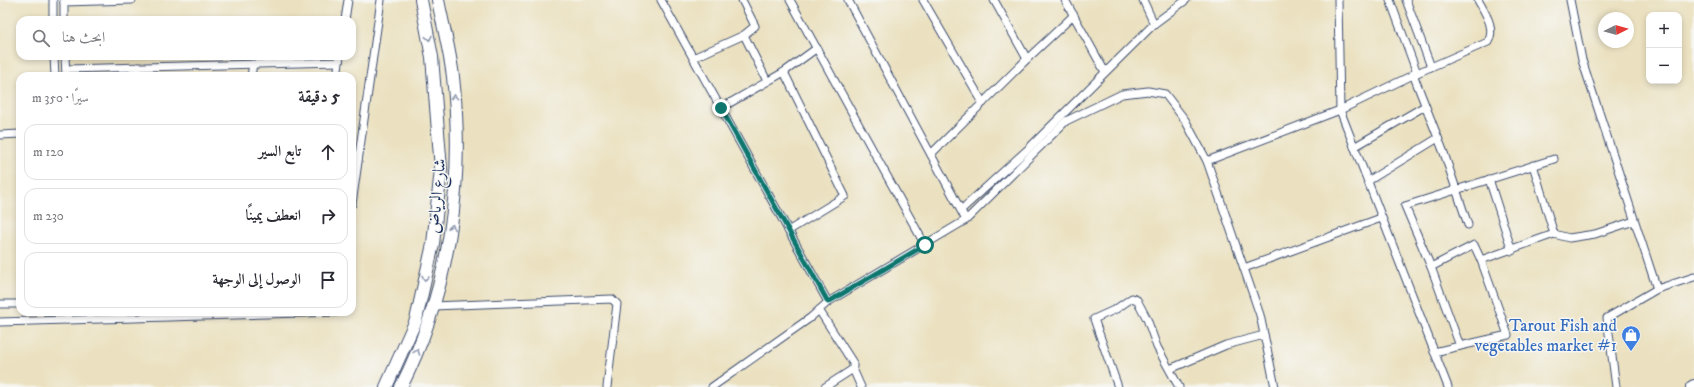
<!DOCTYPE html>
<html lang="ar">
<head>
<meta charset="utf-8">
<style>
  body { margin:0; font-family:"IM FELL DW Pica",Amiri,serif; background:#f2f2f3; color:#2b2b33; direction:rtl }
  .controls { position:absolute; right:12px; top:12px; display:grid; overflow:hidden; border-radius:8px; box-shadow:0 2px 6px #0003 }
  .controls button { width:36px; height:36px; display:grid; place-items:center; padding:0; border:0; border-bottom:1px solid #e1e1e2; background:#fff; color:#2b2b33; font:20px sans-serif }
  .compass { position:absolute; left:1598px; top:12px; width:36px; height:36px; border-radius:50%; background:#fff; box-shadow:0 2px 6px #0003; rotate:85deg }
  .stop { position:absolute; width:12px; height:12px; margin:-9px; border:3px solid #0f766e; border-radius:50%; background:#fff }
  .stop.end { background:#0f766e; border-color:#fff; box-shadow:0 1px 4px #0008 }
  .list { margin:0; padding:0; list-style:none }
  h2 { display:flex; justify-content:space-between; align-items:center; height:52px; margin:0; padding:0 16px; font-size:17px }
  h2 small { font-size:13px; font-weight:400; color:#7c7c81 }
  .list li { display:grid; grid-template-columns:26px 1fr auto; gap:12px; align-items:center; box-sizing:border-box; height:56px; margin:0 8px 8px; padding:0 8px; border:1px solid #e1e1e2; border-radius:12px }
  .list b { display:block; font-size:15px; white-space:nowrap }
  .list em { font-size:13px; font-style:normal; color:#7c7c81 }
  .icon { flex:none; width:22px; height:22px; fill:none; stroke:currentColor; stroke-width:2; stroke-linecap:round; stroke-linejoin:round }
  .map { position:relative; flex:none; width:1694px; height:387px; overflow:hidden; direction:ltr }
  .search { position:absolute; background:#fff; box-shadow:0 2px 6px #0003; left:16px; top:16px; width:340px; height:44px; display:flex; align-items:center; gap:10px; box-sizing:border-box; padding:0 14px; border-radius:12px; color:#7c7c81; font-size:15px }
  .panel { position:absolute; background:#fff; box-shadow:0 2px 6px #0003; left:16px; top:72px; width:340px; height:244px; border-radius:12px; direction:rtl }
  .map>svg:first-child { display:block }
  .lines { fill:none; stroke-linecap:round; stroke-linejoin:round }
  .street-casing { stroke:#3a4a6d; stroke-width:9 }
  .primary-casing { stroke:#3a4a6d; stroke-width:14 }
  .street { stroke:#fff; stroke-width:7 }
  .primary { stroke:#fff; stroke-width:12 }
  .oneway { stroke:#8d97ae }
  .route { stroke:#0f766e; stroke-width:5 }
  .labels { text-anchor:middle; stroke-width:3; stroke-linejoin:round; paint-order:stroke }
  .street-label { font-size:17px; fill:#1b2f5e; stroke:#f6f6f2 }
  .shop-label { font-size:17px; fill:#366cbe; stroke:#f6f6f2; text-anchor:end }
</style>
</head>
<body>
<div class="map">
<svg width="1694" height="387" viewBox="0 0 1694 387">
  <rect width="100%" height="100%" fill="#f6f6f2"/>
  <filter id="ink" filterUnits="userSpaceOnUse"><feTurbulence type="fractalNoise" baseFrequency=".025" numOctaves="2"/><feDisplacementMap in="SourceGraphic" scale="8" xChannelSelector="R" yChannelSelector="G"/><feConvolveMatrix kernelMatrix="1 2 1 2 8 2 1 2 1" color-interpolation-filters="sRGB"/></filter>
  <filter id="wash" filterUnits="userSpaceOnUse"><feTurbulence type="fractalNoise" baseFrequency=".012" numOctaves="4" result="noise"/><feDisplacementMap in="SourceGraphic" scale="16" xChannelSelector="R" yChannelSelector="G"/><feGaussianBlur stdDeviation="0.9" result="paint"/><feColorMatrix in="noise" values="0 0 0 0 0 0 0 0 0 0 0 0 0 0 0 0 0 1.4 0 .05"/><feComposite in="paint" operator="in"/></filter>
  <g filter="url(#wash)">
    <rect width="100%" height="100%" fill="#ebe1c0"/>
  </g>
  <g filter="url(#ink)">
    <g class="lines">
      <g class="street-casing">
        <g id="street">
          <path d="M53,0V20"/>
          <path d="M64,0V20"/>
          <path d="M661,0L828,302"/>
          <path d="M790,0L925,245"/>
          <path d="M848,0L966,220"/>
          <path d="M923,0L983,103"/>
          <path d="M994,0L1027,59L1074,15"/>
          <path d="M1065,0L1105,72"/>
          <path d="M1338,0L1340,110L1417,73L1488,42C1496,28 1485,13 1478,0"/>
          <path d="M1390,0L1417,73"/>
          <path d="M1406,0L1431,67"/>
          <path d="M1570,0L1582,60L1657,289"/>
          <path d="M64,2L132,0"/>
          <path d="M345,20L348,0"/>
          <path d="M1154,24L1186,0"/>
          <path d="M744,35L767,81"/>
          <path d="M54,56L55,76"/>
          <path d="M65,56L66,76"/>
          <path d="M693,58L744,35L755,26L742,0"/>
          <path d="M138,67V76"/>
          <path d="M66,69L339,62"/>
          <path d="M784,72L845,196L788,231"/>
          <path d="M1413,74L1444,153L1468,225"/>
          <path d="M251,76L253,64"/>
          <path d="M337,76L340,56"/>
          <path d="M721,108L784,72L817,48"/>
          <path d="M0,135L20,134"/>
          <path d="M1354,147L1425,106"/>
          <path d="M931,154L1027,59"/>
          <path d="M1207,161L1260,315L1275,387"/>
          <path d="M1533,165L1554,234"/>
          <path d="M1489,179L1512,251"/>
          <path d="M1368,181L1438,138"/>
          <path d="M352,204L381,0"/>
          <path d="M961,210L1028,149L1154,24L1143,0"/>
          <path d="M1431,267L1405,206L1554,159"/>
          <path d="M1244,268L1381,218"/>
          <path d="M0,304H20"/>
          <path d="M433,306L612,299L617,304L607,387"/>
          <path d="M819,310L853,363V369L861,387"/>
          <path d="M67,320L69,312"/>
          <path d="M0,322L337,312"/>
          <path d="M1460,346L1431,267L1474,245L1481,260"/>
          <path d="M1434,352L1508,335L1481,260L1554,234L1569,238L1595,234L1634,221"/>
          <path d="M1170,369L1226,345L1264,335"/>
          <path d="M712,387L810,318L828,302L966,220L1066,121L1122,94L1148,91L1165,94L1185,120L1207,161L1340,110L1448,387"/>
          <path d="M825,387L853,369"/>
          <path d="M1118,387L1094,319L1116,309L1132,298L1137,300L1147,319L1157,347L1179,387"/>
          <path d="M1616,387L1607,318L1657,289L1694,277"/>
        </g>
      </g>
      <g class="primary-casing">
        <g id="primary">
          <path d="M386,387L416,320L433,244L441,169L432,57L421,0"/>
          <path d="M401,387C449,292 465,183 453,77C450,51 443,26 438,0"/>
          <path d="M1692,387L1694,386"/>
        </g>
      </g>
      <use href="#street" class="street"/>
      <use href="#primary" class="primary"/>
    </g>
    <defs><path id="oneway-chevron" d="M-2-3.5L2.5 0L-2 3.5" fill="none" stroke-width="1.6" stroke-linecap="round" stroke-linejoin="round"/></defs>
    <g class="oneway">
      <use href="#oneway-chevron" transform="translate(429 38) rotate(79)"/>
      <use href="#oneway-chevron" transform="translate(454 97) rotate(-93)"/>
      <use href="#oneway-chevron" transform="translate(452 227) rotate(-81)"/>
      <use href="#oneway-chevron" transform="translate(425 278) rotate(103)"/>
      <use href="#oneway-chevron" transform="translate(417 352) rotate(-70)"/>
    </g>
  </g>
  <g class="lines" filter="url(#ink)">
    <path class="route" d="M721,108L828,302L925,245"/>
  </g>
  <defs>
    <g id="shop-pin" transform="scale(1)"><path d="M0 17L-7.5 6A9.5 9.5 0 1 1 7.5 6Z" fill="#3f7fe0" stroke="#f6f6f2"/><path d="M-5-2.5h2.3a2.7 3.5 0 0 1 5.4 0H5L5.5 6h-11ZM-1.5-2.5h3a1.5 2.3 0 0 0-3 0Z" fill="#fff"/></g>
  </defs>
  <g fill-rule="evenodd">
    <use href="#shop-pin" x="1631" y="335"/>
  </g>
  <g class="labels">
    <g class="street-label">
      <text transform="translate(436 196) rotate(-85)" y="6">شارع الرياض</text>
    </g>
    <g class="shop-label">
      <text x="1617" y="331">Tarout Fish and<tspan x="1617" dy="20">vegetables market #1</tspan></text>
    </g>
  </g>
</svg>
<div class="controls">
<button>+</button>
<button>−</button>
</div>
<svg class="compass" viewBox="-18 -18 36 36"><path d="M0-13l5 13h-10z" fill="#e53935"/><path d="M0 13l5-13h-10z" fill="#7c7c81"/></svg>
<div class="stop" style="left:925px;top:245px"></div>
<div class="stop end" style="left:721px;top:108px"></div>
<div class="search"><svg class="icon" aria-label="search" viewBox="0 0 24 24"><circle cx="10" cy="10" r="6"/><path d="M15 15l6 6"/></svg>ابحث هنا</div>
<section class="panel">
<h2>5 دقيقة<small>سيرًا · 350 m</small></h2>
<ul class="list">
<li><svg class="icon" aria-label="ahead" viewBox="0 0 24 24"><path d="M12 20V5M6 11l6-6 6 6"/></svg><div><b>تابع السير</b></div><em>120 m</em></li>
<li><svg class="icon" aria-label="right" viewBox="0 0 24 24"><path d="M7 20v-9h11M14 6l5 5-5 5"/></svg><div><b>انعطف يمينًا</b></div><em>230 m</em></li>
<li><svg class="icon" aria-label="arrive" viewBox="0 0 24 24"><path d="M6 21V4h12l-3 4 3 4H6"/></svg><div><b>الوصول إلى الوجهة</b></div></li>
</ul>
</section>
</div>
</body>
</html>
